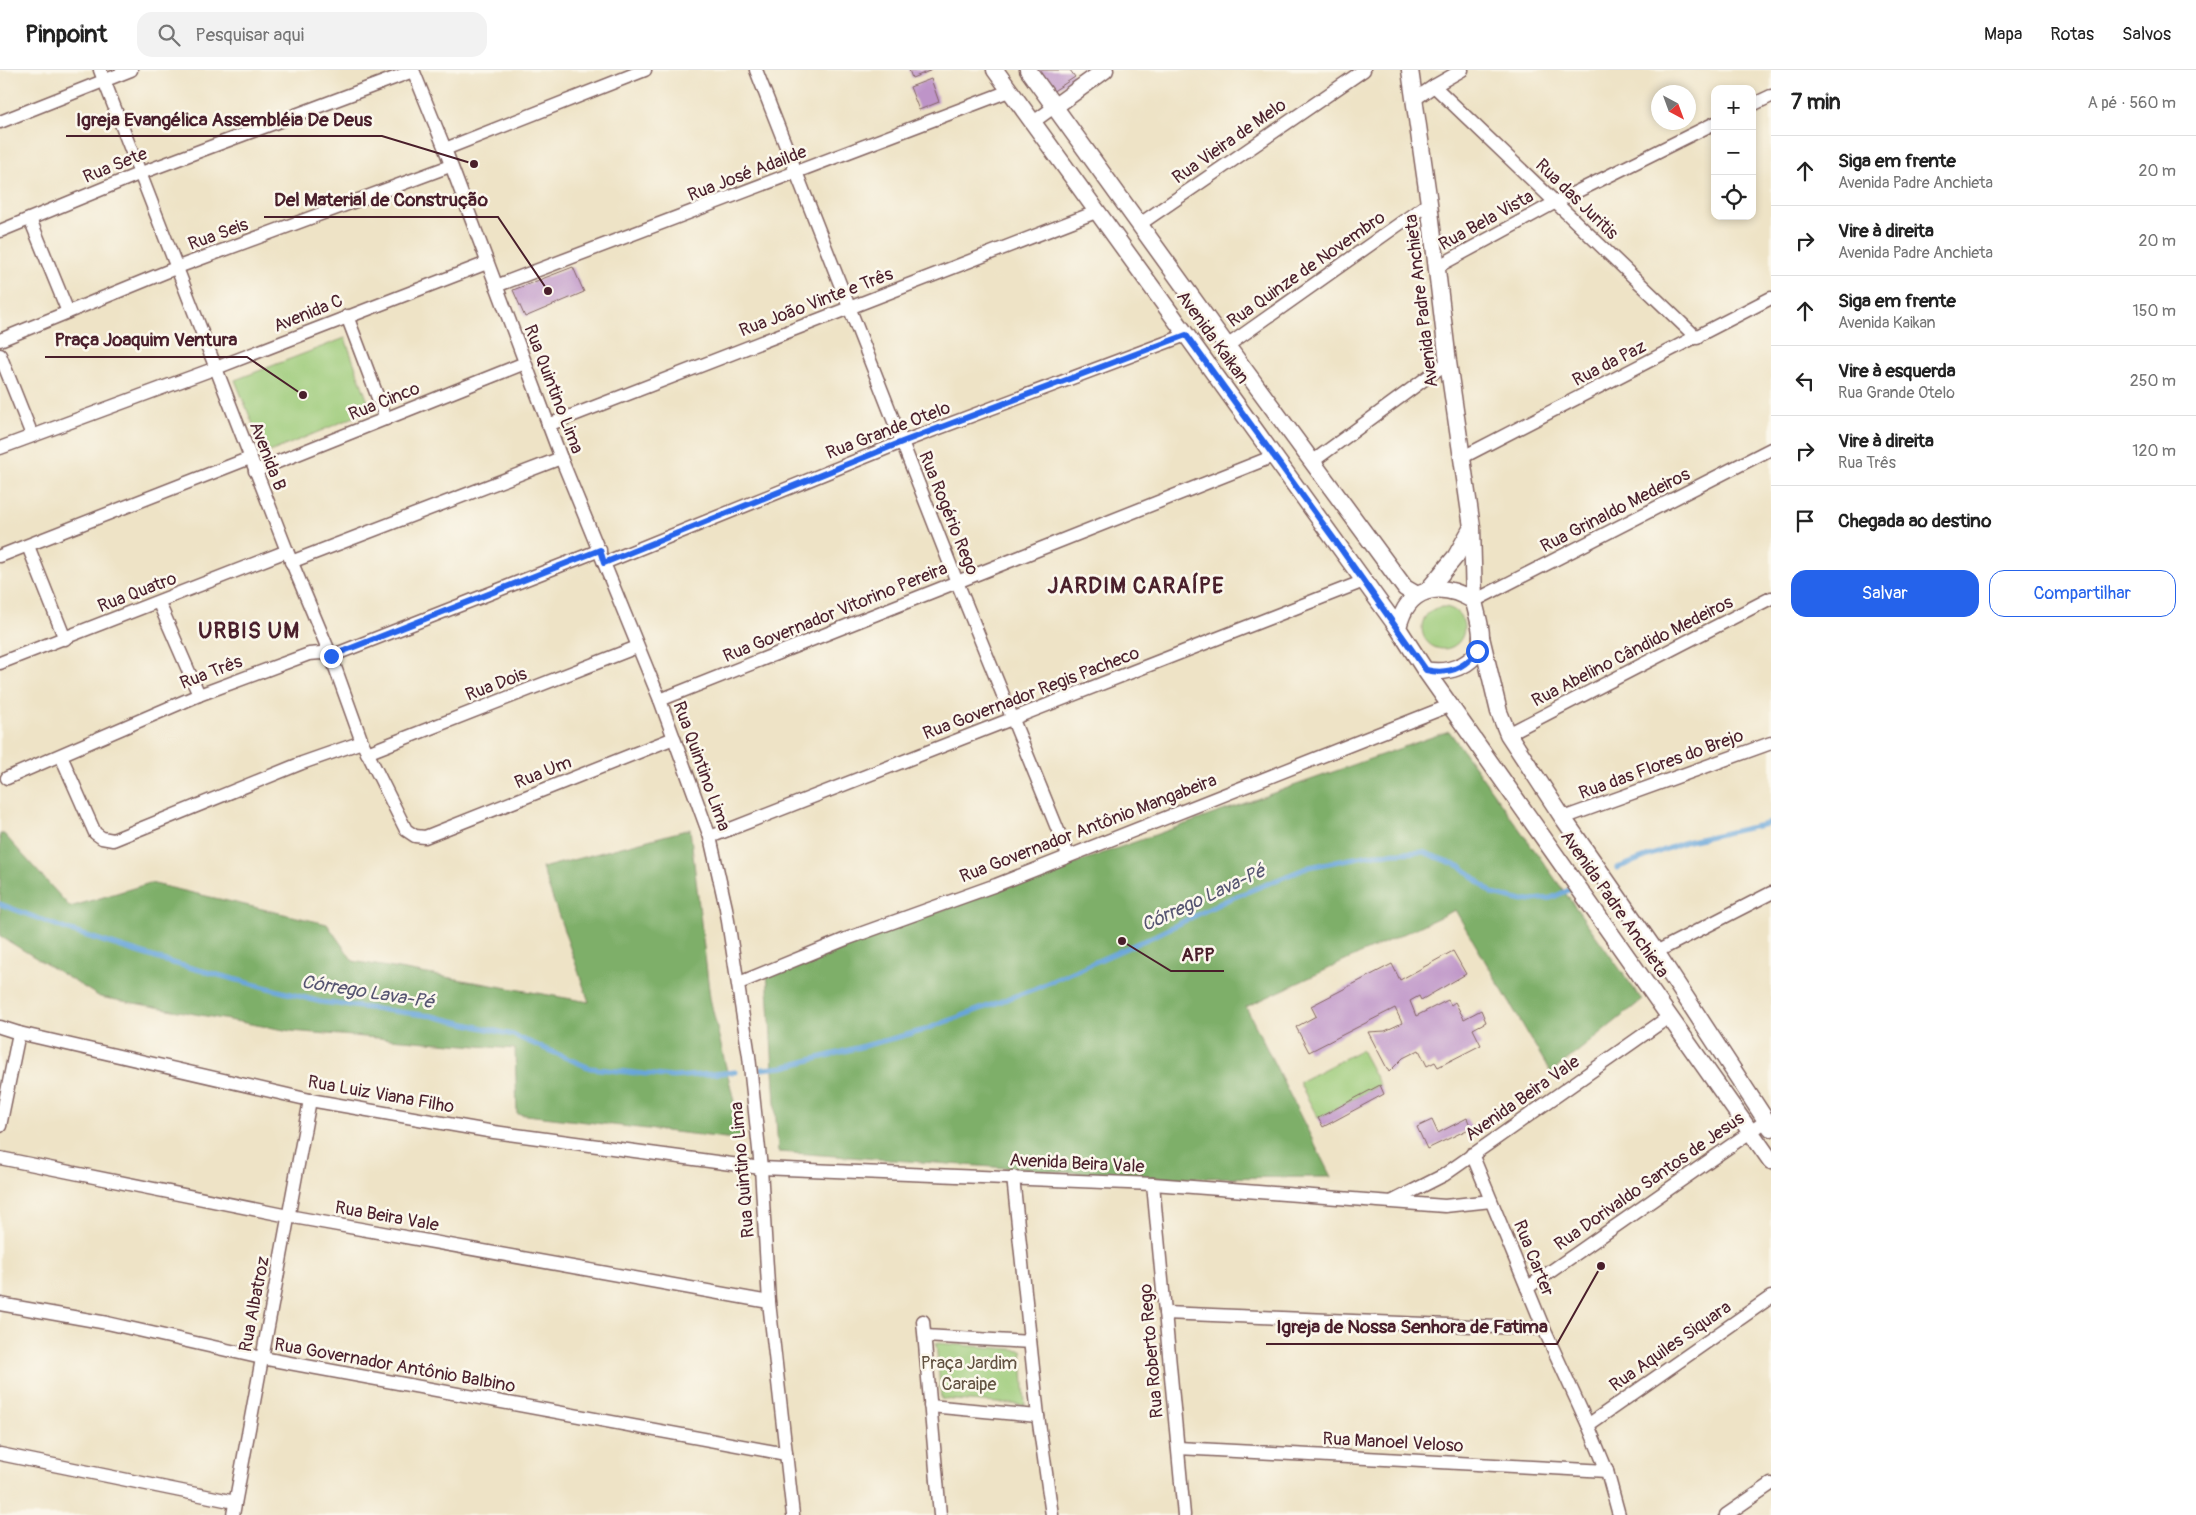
<!DOCTYPE html>
<html lang="pt">
<head>
<meta charset="utf-8">
<style>
  body { margin:0; font-family:Pangolin,sans-serif; background:#f2f2f2; color:#222 }
  .controls { position:absolute; right:15px; top:15px; display:grid; overflow:hidden; border-radius:10px; box-shadow:0 2px 8px #0003 }
  .controls button { width:45px; height:45px; display:grid; place-items:center; padding:0; border:0; border-bottom:1px solid #e0e0e0; background:#fff; color:#222; font:25px sans-serif }
  .compass { position:absolute; left:1651px; top:15px; width:45px; height:45px; border-radius:50%; background:#fff; box-shadow:0 2px 8px #0003; rotate:139deg }
  .stop { position:absolute; width:15px; height:15px; margin:-11px; border:4px solid #2563eb; border-radius:50%; background:#fff }
  .stop.end { background:#2563eb; border-color:#fff; box-shadow:0 1px 5px #0008 }
  .list { margin:0; padding:0; list-style:none }
  h2 { display:flex; justify-content:space-between; align-items:center; height:65px; margin:0; padding:0 20px; font-size:21px }
  h2 small { font-size:16px; font-weight:400; color:#767676 }
  .list li { display:grid; grid-template-columns:32px 1fr auto; gap:15px; align-items:center; box-sizing:border-box; height:70px; padding:0 20px; border-top:1px solid #e0e0e0 }
  .list b { display:block; font-size:19px; white-space:nowrap }
  .list p { margin:0; font-size:16px; white-space:nowrap; color:#767676 }
  .list em { font-size:16px; font-style:normal; color:#767676 }
  .actions { display:flex; gap:10px; padding:15px 20px }
  .actions a { flex:1; padding:11px 0; border:1px solid #2563eb; border-radius:15px; text-align:center; font-size:18px; color:#2563eb }
  .actions .main { background:#2563eb; color:#fff }
  .icon { flex:none; width:28px; height:28px; fill:none; stroke:currentColor; stroke-width:2; stroke-linecap:round; stroke-linejoin:round }
  .map { position:relative; flex:none; width:1771px; height:1445px; overflow:hidden }
  header { display:flex; align-items:center; gap:30px; box-sizing:border-box; height:70px; padding:0 25px; background:#fff; border-bottom:1px solid #e0e0e0 }
  header strong { font-size:24px }
  nav { display:flex; gap:28px; margin-inline-start:auto; font-size:18px }
  .search { width:350px; height:45px; background:#f2f2f2; display:flex; align-items:center; gap:12px; box-sizing:border-box; padding:0 18px; border-radius:15px; color:#767676; font-size:19px }
  main { display:flex }
  aside { flex:1; background:#fff }
  .map>svg:first-child { display:block }
  .green { fill:#9dcb79; stroke:#747552 }
  .forest { fill:#7eaf69; stroke:#64674a }
  .lines { fill:none; stroke-linecap:round; stroke-linejoin:round }
  .stream { stroke:#67a5d9; stroke-width:5 }
  .building { fill:#be94c8 }
  .minor-casing { stroke:#836461; stroke-width:15 }
  .tertiary-casing { stroke:#836461; stroke-width:19 }
  .minor { stroke:#fff; stroke-width:12 }
  .tertiary { stroke:#fff; stroke-width:16 }
  .route { stroke:#2563eb; stroke-width:6 }
  .labels { text-anchor:middle; stroke-width:5; stroke-linejoin:round; paint-order:stroke }
  .street-label { font-size:18px; fill:#4a1f2b; stroke:#fbf7ec }
  .park-label { font-size:18px; fill:#635342; stroke:#fbf7ec }
  .water-label { font-size:19px; font-style:italic; fill:#565571; stroke:#fbf7ec }
  .district-label { font-size:22px; font-weight:bold; letter-spacing:1px; fill:#4a1f2b; stroke:#fbf7ec }
  .leader { fill:none; stroke:#4a1f2b; stroke-width:2 }
  .callout-dot { fill:#4a1f2b; stroke:#fbf7ec; stroke-width:2 }
  .callout-label { font-size:19px; text-anchor:middle; font-weight:bold; fill:#4a1f2b; stroke:#fbf7ec; stroke-width:5; stroke-linejoin:round; paint-order:stroke }
</style>
</head>
<body>
<header>
<strong>Pinpoint</strong>
<div class="search"><svg class="icon" aria-label="search" viewBox="0 0 24 24"><circle cx="10" cy="10" r="6"/><path d="M15 15l6 6"/></svg>Pesquisar aqui</div>
<nav><a>Mapa</a><a>Rotas</a><a>Salvos</a></nav>
</header>
<main>
<div class="map">
<svg width="1771" height="1445" viewBox="0 0 1771 1445">
  <rect width="100%" height="100%" fill="#fbf7ec"/>
  <filter id="ink" filterUnits="userSpaceOnUse"><feTurbulence type="fractalNoise" baseFrequency=".02" numOctaves="2"/><feDisplacementMap in="SourceGraphic" scale="10" xChannelSelector="R" yChannelSelector="G"/><feConvolveMatrix kernelMatrix="1 2 1 2 8 2 1 2 1" color-interpolation-filters="sRGB"/></filter>
  <filter id="wash" filterUnits="userSpaceOnUse"><feTurbulence type="fractalNoise" baseFrequency=".0096" numOctaves="4" result="noise"/><feDisplacementMap in="SourceGraphic" scale="20" xChannelSelector="R" yChannelSelector="G"/><feGaussianBlur stdDeviation="1.12" result="paint"/><feColorMatrix in="noise" values="0 0 0 0 0 0 0 0 0 0 0 0 0 0 0 0 0 1.4 0 .05"/><feComposite in="paint" operator="in"/></filter>
  <g filter="url(#wash)">
    <rect width="100%" height="100%" fill="#eee3c6"/>
    <g class="green">
      <path d="M345,268L371,340L265,384L235,310Z"/>
      <circle cx="1443" cy="558" r="21"/>
      <path d="M1361,980L1380,1015L1318,1048L1299,1012Z"/>
      <path d="M936,1273L1022,1280L1025,1335L941,1329Z"/>
    </g>
    <g class="forest">
      <path d="M1449,661L1642,930L1551,1003L1455,840L1246,937L1331,1107L1150,1108L778,1082L767,902Z"/>
      <path d="M690,759L710,928L743,1070L517,1044L515,979L290,961L100,927L0,866V764H4L70,837L150,813L327,854L353,891L589,932L542,798Z"/>
    </g>
    <g class="lines">
      <g class="stream">
        <path d="M1617,798L1685,772L1771,753"/>
        <path d="M0,834L71,861L169,892L321,932L432,946L513,965L590,998L673,1007L735,1002"/>
        <path d="M762,999L784,997L921,961L1034,919L1154,866L1227,830L1309,797L1375,784L1423,782L1462,797L1493,824L1523,831L1551,828L1569,820"/>
      </g>
    </g>
    <g id="blocks">
      <g class="building">
        <path d="M909,0H932L912,8Z"/>
        <path d="M1037,0H1070L1075,7L1052,22Z"/>
        <path d="M931,9L939,32L919,40L910,17Z"/>
        <path d="M573,197L584,222L525,247L513,220Z"/>
        <path d="M1453,881L1466,904L1421,930L1419,926L1410,931L1416,946L1448,930L1451,935L1455,932L1464,949L1481,940L1486,952L1473,959L1481,975L1438,997L1435,992L1427,996L1419,980L1403,988L1389,1002L1368,962L1385,961L1402,953L1395,938L1309,982L1296,957L1316,946L1311,936L1392,894L1400,910Z"/>
        <path d="M1380,1015L1384,1024L1323,1057L1318,1048Z"/>
        <path d="M1467,1048L1471,1058L1427,1079L1417,1057L1432,1050L1438,1063Z"/>
      </g>
    </g>
  </g>
  <g filter="url(#ink)">
    <use href="#blocks" fill-opacity="0" stroke="#836461" stroke-width="1"/>
    <g class="lines">
      <g class="minor-casing">
        <g id="minor">
          <path d="M100,0L287,481L331,586L362,672L406,760L415,766L425,767L674,668"/>
          <path d="M413,0L445,79L561,388L660,630L710,767L726,838L749,986L761,1098L769,1232L793,1445"/>
          <path d="M756,0L957,512L1068,785"/>
          <path d="M1434,16L1697,268"/>
          <path d="M1415,29L1434,16L1462,0"/>
          <path d="M1752,35L1771,26"/>
          <path d="M0,52L131,0"/>
          <path d="M1032,53L1054,37"/>
          <path d="M445,79L645,0"/>
          <path d="M30,149L68,242"/>
          <path d="M1140,154L1364,0"/>
          <path d="M0,161L141,103L413,1"/>
          <path d="M1435,198L1556,132L1715,53"/>
          <path d="M496,216L1009,21"/>
          <path d="M347,246L386,349"/>
          <path d="M0,270L178,197L450,96"/>
          <path d="M1227,276L1429,133"/>
          <path d="M0,285L32,365"/>
          <path d="M548,355L1096,142"/>
          <path d="M0,378L216,298L487,193"/>
          <path d="M1461,388L1771,228"/>
          <path d="M1312,392L1448,292"/>
          <path d="M255,401L525,293"/>
          <path d="M28,476L65,569"/>
          <path d="M0,486L250,388"/>
          <path d="M291,492L561,388"/>
          <path d="M604,493L902,372L1186,265"/>
          <path d="M1474,531L1771,379"/>
          <path d="M159,533L199,625"/>
          <path d="M0,593L287,481"/>
          <path d="M660,630L1274,386"/>
          <path d="M1508,664L1771,528"/>
          <path d="M367,683L637,577"/>
          <path d="M61,686L95,763L102,768L113,770L302,693L362,672"/>
          <path d="M7,708L199,625L309,584L321,583L331,586L600,480"/>
          <path d="M1563,748L1771,673"/>
          <path d="M710,767L1364,511"/>
          <path d="M1656,882L1771,823"/>
          <path d="M739,913L846,869L996,815L1451,635"/>
          <path d="M0,957L19,963L310,1030L494,1062L761,1098L1153,1114L1445,1136L1491,1131"/>
          <path d="M0,1056L19,963"/>
          <path d="M1472,1084L1544,1259L1588,1355L1607,1401L1619,1445"/>
          <path d="M0,1088L288,1146L769,1232"/>
          <path d="M1013,1107L1038,1346L1052,1445"/>
          <path d="M1153,1114L1184,1445"/>
          <path d="M1393,1131L1444,1105L1670,946"/>
          <path d="M1527,1218L1766,1051"/>
          <path d="M0,1234L107,1253L262,1288L786,1384"/>
          <path d="M1165,1243L1544,1259"/>
          <path d="M923,1251L940,1445"/>
          <path d="M925,1266L1030,1272"/>
          <path d="M930,1336L1038,1346"/>
          <path d="M1588,1355L1771,1227"/>
          <path d="M1178,1378L1607,1401"/>
          <path d="M0,1384L235,1432"/>
          <path d="M233,1445L310,1030"/>
          <path d="M1726,1445L1771,1414"/>
        </g>
      </g>
      <g class="tertiary-casing">
        <g id="tertiary">
          <path d="M995,0L1398,558"/>
          <path d="M1028,0L1227,276L1405,518L1417,525"/>
          <path d="M1410,0L1429,133L1448,292L1472,457L1474,531"/>
          <path d="M1054,37L1105,0"/>
          <path d="M1427,521L1456,486L1471,459"/>
          <path d="M1481,567L1499,642L1508,664L1563,748L1656,882L1771,1058"/>
          <path d="M1425,600C1448,605 1482,594 1481,566C1481,555 1476,542 1474,531C1440,510 1407,517 1398,558L1425,600L1771,1091"/>
        </g>
      </g>
      <use href="#minor" class="minor"/>
      <use href="#tertiary" class="tertiary"/>
    </g>
  </g>
  <g class="lines" filter="url(#ink)">
    <path class="route" d="M331,586L600,480L604,493L902,372L1186,265L1334,469L1426,600C1447,605 1464,599 1477,581"/>
  </g>
  <g class="labels">
    <g class="street-label">
      <text transform="translate(1229 71) rotate(-35)" y="6">Rua Vieira de Melo</text>
      <text transform="translate(115 95) rotate(-22)" y="6">Rua Sete</text>
      <text transform="translate(747 103) rotate(-21)" y="6">Rua José Adailde</text>
      <text transform="translate(1577 129) rotate(44)" y="6">Rua das Juritis</text>
      <text transform="translate(1486 150) rotate(-29)" y="6">Rua Bela Vista</text>
      <text transform="translate(218 164) rotate(-20)" y="6">Rua Seis</text>
      <text transform="translate(1306 199) rotate(-35)" y="6">Rua Quinze de Novembro</text>
      <text transform="translate(1421 231) rotate(-97)" y="6">Avenida Padre Anchieta</text>
      <text transform="translate(816 232) rotate(-21)" y="6">Rua João Vinte e Três</text>
      <text transform="translate(308 243) rotate(-22)" y="6">Avenida C</text>
      <text transform="translate(1213 267) rotate(54)" y="6">Avenida Kaikan</text>
      <text transform="translate(1609 293) rotate(-27)" y="6">Rua da Paz</text>
      <text transform="translate(554 319) rotate(69)" y="6">Rua Quintino Lima</text>
      <text transform="translate(384 331) rotate(-22)" y="6">Rua Cinco</text>
      <text transform="translate(888 360) rotate(-21)" y="6">Rua Grande Otelo</text>
      <text transform="translate(268 386) rotate(69)" y="6">Avenida B</text>
      <text transform="translate(1615 440) rotate(-27)" y="6">Rua Grinaldo Medeiros</text>
      <text transform="translate(949 443) rotate(68)" y="6">Rua Rogério Rego</text>
      <text transform="translate(137 522) rotate(-21)" y="6">Rua Quatro</text>
      <text transform="translate(835 542) rotate(-22)" y="6">Rua Governador Vitorino Pereira</text>
      <text transform="translate(1632 581) rotate(-27)" y="6">Rua Abelino Cândido Medeiros</text>
      <text transform="translate(211 602) rotate(-21)" y="6">Rua Três</text>
      <text transform="translate(496 614) rotate(-21)" y="6">Rua Dois</text>
      <text transform="translate(1031 623) rotate(-21)" y="6">Rua Governador Regis Pacheco</text>
      <text transform="translate(1661 694) rotate(-20)" y="6">Rua das Flores do Brejo</text>
      <text transform="translate(702 696) rotate(70)" y="6">Rua Quintino Lima</text>
      <text transform="translate(543 702) rotate(-22)" y="6">Rua Um</text>
      <text transform="translate(1088 758) rotate(-21)" y="6">Rua Governador Antônio Mangabeira</text>
      <text transform="translate(1615 834) rotate(55)" y="6">Avenida Padre Anchieta</text>
      <text transform="translate(381 1024) rotate(10)" y="6">Rua Luiz Viana Filho</text>
      <text transform="translate(1522 1028) rotate(-35)" y="6">Avenida Beira Vale</text>
      <text transform="translate(1077 1093) rotate(3)" y="6">Avenida Beira Vale</text>
      <text transform="translate(742 1100) rotate(-95)" y="6">Rua Quintino Lima</text>
      <text transform="translate(1649 1111) rotate(-35)" y="6">Rua Dorivaldo Santos de Jesus</text>
      <text transform="translate(387 1146) rotate(10)" y="6">Rua Beira Vale</text>
      <text transform="translate(1534 1188) rotate(68)" y="6">Rua Carter</text>
      <text transform="translate(254 1234) rotate(-79)" y="6">Rua Albatroz</text>
      <text transform="translate(1670 1276) rotate(-35)" y="6">Rua Aquiles Siquara</text>
      <text transform="translate(1151 1281) rotate(-95)" y="6">Rua Roberto Rego</text>
      <text transform="translate(395 1295) rotate(10)" y="6">Rua Governador Antônio Balbino</text>
      <text transform="translate(1393 1372) rotate(3)" y="6">Rua Manoel Veloso</text>
    </g>
    <g class="park-label">
      <text x="969" y="1299">Praça Jardim<tspan x="969" dy="21">Caraipe</tspan></text>
    </g>
    <g class="water-label">
      <text transform="translate(1203 827) rotate(-25)" y="7">Córrego Lava-Pé</text>
      <text transform="translate(368 921) rotate(9)" y="7">Córrego Lava-Pé</text>
    </g>
    <g class="district-label">
      <text x="1136" y="523">JARDIM CARAÍPE</text>
      <text x="249" y="568">URBIS UM</text>
    </g>
  </g>
  <path class="leader" d="M474 94L382 66H66M548 221L498 147H264M303 325L247 287H45M1122 871L1171 901H1224M1601 1196L1557 1274H1266"/>
  <g class="callout-dot">
    <circle cx="474" cy="94" r="5"/>
    <circle cx="548" cy="221" r="5"/>
    <circle cx="303" cy="325" r="5"/>
    <circle cx="1122" cy="871" r="5"/>
    <circle cx="1601" cy="1196" r="5"/>
  </g>
  <g class="callout-label">
    <text x="224" y="56">Igreja Evangélica Assembléia De Deus</text>
    <text x="381" y="136">Del Material de Construção</text>
    <text x="146" y="276">Praça Joaquim Ventura</text>
    <text x="1198" y="891">APP</text>
    <text x="1412" y="1263">Igreja de Nossa Senhora de Fatima</text>
  </g>
</svg>
<div class="controls">
<button>+</button>
<button>−</button>
<button><svg class="icon" aria-label="locate" viewBox="0 0 24 24"><circle cx="12" cy="12" r="6"/><path d="M12 2v4M12 18v4M2 12h4M18 12h4"/></svg></button>
</div>
<svg class="compass" viewBox="-18 -18 36 36"><path d="M0-13l5 13h-10z" fill="#e53935"/><path d="M0 13l5-13h-10z" fill="#767676"/></svg>
<div class="stop" style="left:1477px;top:581px"></div>
<div class="stop end" style="left:331px;top:586px"></div>
</div>
<aside>
<h2>7 min<small>A pé · 560 m</small></h2>
<ul class="list">
<li><svg class="icon" aria-label="ahead" viewBox="0 0 24 24"><path d="M12 20V5M6 11l6-6 6 6"/></svg><div><b>Siga em frente</b><p>Avenida Padre Anchieta</p></div><em>20 m</em></li>
<li><svg class="icon" aria-label="right" viewBox="0 0 24 24"><path d="M7 20v-9h11M14 6l5 5-5 5"/></svg><div><b>Vire à direita</b><p>Avenida Padre Anchieta</p></div><em>20 m</em></li>
<li><svg class="icon" aria-label="ahead" viewBox="0 0 24 24"><path d="M12 20V5M6 11l6-6 6 6"/></svg><div><b>Siga em frente</b><p>Avenida Kaikan</p></div><em>150 m</em></li>
<li><svg class="icon" aria-label="left" viewBox="0 0 24 24"><path d="M17 20v-9H6M10 6l-5 5 5 5"/></svg><div><b>Vire à esquerda</b><p>Rua Grande Otelo</p></div><em>250 m</em></li>
<li><svg class="icon" aria-label="right" viewBox="0 0 24 24"><path d="M7 20v-9h11M14 6l5 5-5 5"/></svg><div><b>Vire à direita</b><p>Rua Três</p></div><em>120 m</em></li>
<li><svg class="icon" aria-label="arrive" viewBox="0 0 24 24"><path d="M6 21V4h12l-3 4 3 4H6"/></svg><div><b>Chegada ao destino</b></div></li>
</ul>
<div class="actions"><a class="main">Salvar</a><a>Compartilhar</a></div>
</aside>
</main>
</body>
</html>
